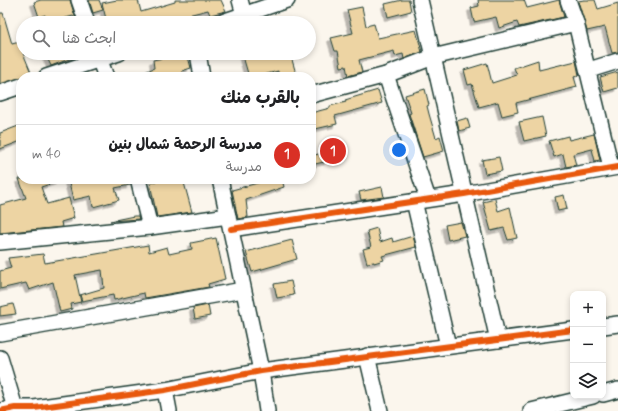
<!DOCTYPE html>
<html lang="ar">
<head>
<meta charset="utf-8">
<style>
  body { margin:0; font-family:Mynerve,"Playpen Sans Arabic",sans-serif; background:#f6f6f6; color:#202124; direction:rtl }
  .controls { position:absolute; right:12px; bottom:12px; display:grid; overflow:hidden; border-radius:8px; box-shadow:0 2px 6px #0003 }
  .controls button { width:36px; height:36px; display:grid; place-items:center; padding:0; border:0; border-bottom:1px solid #e0e0e0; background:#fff; color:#202124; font:20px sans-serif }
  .you { position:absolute; left:399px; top:150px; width:14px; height:14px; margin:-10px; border:3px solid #fff; border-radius:50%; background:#1a73e8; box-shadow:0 0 0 6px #1a73e833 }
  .badge { display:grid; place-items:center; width:26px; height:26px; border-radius:50%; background:#d93025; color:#fff; font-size:13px; font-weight:700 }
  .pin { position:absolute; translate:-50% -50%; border:2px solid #fff; box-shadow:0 1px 4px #0006 }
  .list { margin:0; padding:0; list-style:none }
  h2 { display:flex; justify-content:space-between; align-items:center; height:52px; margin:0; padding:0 16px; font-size:17px }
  h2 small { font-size:13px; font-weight:400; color:#757577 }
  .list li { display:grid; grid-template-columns:26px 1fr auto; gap:12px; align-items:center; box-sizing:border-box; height:60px; padding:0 16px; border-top:1px solid #e0e0e0 }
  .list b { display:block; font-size:15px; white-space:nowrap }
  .list p { margin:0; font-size:13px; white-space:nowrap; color:#757577 }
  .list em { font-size:13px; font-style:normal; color:#757577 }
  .icon { flex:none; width:22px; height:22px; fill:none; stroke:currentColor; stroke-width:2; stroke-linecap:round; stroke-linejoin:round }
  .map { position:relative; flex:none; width:618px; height:411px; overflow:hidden; direction:ltr }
  .search { position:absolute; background:#fff; box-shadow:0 2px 6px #0003; left:16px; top:16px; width:300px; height:44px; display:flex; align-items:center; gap:10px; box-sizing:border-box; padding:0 14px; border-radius:22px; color:#757577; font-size:15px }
  .panel { position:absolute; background:#fff; box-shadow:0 2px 6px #0003; left:16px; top:72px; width:300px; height:112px; border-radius:16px; direction:rtl }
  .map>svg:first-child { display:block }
  .building { fill:#edd4a3; stroke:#1f3d34; filter:url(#shadow) }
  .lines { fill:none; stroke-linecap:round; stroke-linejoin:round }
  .minor-casing { stroke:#1f3d34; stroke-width:18 }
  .minor { stroke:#fff; stroke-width:15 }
  .cycleway-casing { stroke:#fff; stroke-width:8 }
  .cycleway { stroke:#e8590c; stroke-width:6 }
</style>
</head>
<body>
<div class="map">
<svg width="618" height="411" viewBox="0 0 618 411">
  <defs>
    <filter id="shadow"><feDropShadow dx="-3.5" dy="3.5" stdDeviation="0" flood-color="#0004"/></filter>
  </defs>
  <rect width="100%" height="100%" fill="#fbf6ed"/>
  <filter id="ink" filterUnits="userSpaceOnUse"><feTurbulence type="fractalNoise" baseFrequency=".025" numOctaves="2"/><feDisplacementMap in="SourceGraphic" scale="8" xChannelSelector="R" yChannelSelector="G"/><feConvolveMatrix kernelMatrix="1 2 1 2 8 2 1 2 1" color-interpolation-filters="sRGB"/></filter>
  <g filter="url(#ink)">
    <g class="building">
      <path d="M41,0H70L77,23H75L73,16L48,23L45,15L39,17L34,2Z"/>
      <path d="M89,0H99L103,10L93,13Z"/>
      <path d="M117,0H138L141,12L175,2V0H221L226,11L210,15L208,10L156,23H107L102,3Z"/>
      <path d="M402,0H409L411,11L388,17L385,4Z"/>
      <path d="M478,0H524L527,8L559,0L564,17L519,27L517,22L499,28L496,17L474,22L471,8L479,6Z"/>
      <path d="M584,0H595L598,9L618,3V52L612,53L605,27L587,31L578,1Z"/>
      <path d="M362,7L366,26L374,24L378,38L416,30L422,52L404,59L403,54L395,56L394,51L359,60L362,72L348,76L346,66L341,67L338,51H335L331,38L353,33L347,10Z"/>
      <path d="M0,13H3L12,44L23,41V53L32,75L0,84Z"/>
      <path d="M45,53H85L51,66Z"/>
      <path d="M177,53H187L191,68L182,71L184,77H133L154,68L153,60L178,55Z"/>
      <path d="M242,53H290L297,77H278V71L256,77H249Z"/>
      <path d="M538,60L539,70L576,61L579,75L574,77L577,87L516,103L518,112L502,116L498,102L479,107L472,84L468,85L464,70L487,63L492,83L517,75L514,68Z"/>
      <path d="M618,72V88L604,92L600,77Z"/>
      <path d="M425,89L429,105L427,106L429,114L436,138L440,136L444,151L423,157L409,114L411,113L405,95Z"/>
      <path d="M378,90L382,103L335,116L337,124L311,130V113L330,108V106L346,102L345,100Z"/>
      <path d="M542,117L546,136L524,141L519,122Z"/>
      <path d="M467,118L470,128L459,131L457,121Z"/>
      <path d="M21,125V141L0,149V133Z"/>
      <path d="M594,134L600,160L595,161L592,149L573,154L576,165L566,167L563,154L554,157L549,141L568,136L569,140Z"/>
      <path d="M326,152L328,161L311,165V156Z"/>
      <path d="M499,157L502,171L485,174L482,160Z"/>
      <path d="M19,179H58L59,181L41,187L47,204L69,198L74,218L61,222L62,227L0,233V205L26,198Z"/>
      <path d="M68,179H129L130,185L115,188L119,200L93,207L91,196L73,200Z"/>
      <path d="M166,179H183L192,212L157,217L150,183Z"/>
      <path d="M272,179H282L284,187L246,200L248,217L238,219L232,190Z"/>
      <path d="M382,187L384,197L361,200L359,192Z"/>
      <path d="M564,195L567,209L558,211L555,197Z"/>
      <path d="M495,199L498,211L510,207L517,238L508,240L504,228L491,231L483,202Z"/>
      <path d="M134,216H138L139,219L110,221Z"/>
      <path d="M461,222L465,236L448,240L445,225Z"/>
      <path d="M377,228L380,242L392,238L393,242L413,236L416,247L382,256L384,260L374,263V262L367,263L363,249L371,247L367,231Z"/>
      <path d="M216,238L225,279L208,284L209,287L145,298L144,293L114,300L113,295L82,301L80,295L104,288L102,270L75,275L81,302L71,304L72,309L60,312L53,282L29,290L26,283L0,289V271L11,268L8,258L43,254L45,263L148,245L149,252L167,247L169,254L192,249L191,243Z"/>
      <path d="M292,240L297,259L252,272L246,252Z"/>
      <path d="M291,281L294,295L277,298L274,284Z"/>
      <path d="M13,304L16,314L0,316V307Z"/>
      <path d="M208,305L210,316L195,319L193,308Z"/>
    </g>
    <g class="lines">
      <g class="minor-casing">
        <g id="minor">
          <path d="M79,0L87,23"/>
          <path d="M240,0L244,15"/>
          <path d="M420,0L498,340"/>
          <path d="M568,0L576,23L611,167"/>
          <path d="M219,23L287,0"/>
          <path d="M97,53L106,77"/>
          <path d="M198,53L202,77"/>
          <path d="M589,70L618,61"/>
          <path d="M386,75L428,199"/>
          <path d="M46,77L119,53"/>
          <path d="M0,93L21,86"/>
          <path d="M311,95L386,75L433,57L576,23"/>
          <path d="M138,179L150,227"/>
          <path d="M220,179L261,371L267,411"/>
          <path d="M414,201L448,346"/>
          <path d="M231,229L464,194L618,167"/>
          <path d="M0,242L150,227L228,216"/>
          <path d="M603,326L618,324"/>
          <path d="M0,333L243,290"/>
          <path d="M367,356L380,411"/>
          <path d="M0,358L15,408"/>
          <path d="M165,390L169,411"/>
          <path d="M603,394L618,390"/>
          <path d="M0,411L15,408H34L165,390L261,371L573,330"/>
          <path d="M531,411L593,396"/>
        </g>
      </g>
      <use href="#minor" class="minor"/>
      <g class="cycleway-casing">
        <g id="cycleway">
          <path d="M231,229L464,194L618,167"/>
          <path d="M0,411L15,408H34L165,390L261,371L573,330"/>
        </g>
      </g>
      <use href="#cycleway" class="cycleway"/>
    </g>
  </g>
</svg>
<div class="controls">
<button>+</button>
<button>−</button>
<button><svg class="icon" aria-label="layers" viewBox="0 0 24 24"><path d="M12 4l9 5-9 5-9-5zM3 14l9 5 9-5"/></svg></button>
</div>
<div class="you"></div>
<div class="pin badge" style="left:333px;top:151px">1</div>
<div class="search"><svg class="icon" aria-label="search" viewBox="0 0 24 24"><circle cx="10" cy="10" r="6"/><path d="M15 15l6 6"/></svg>ابحث هنا</div>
<section class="panel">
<h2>بالقرب منك<small></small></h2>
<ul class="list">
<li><span class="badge">1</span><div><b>مدرسة الرحمة شمال بنين</b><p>مدرسة</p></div><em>40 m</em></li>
</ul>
</section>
</div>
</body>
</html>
